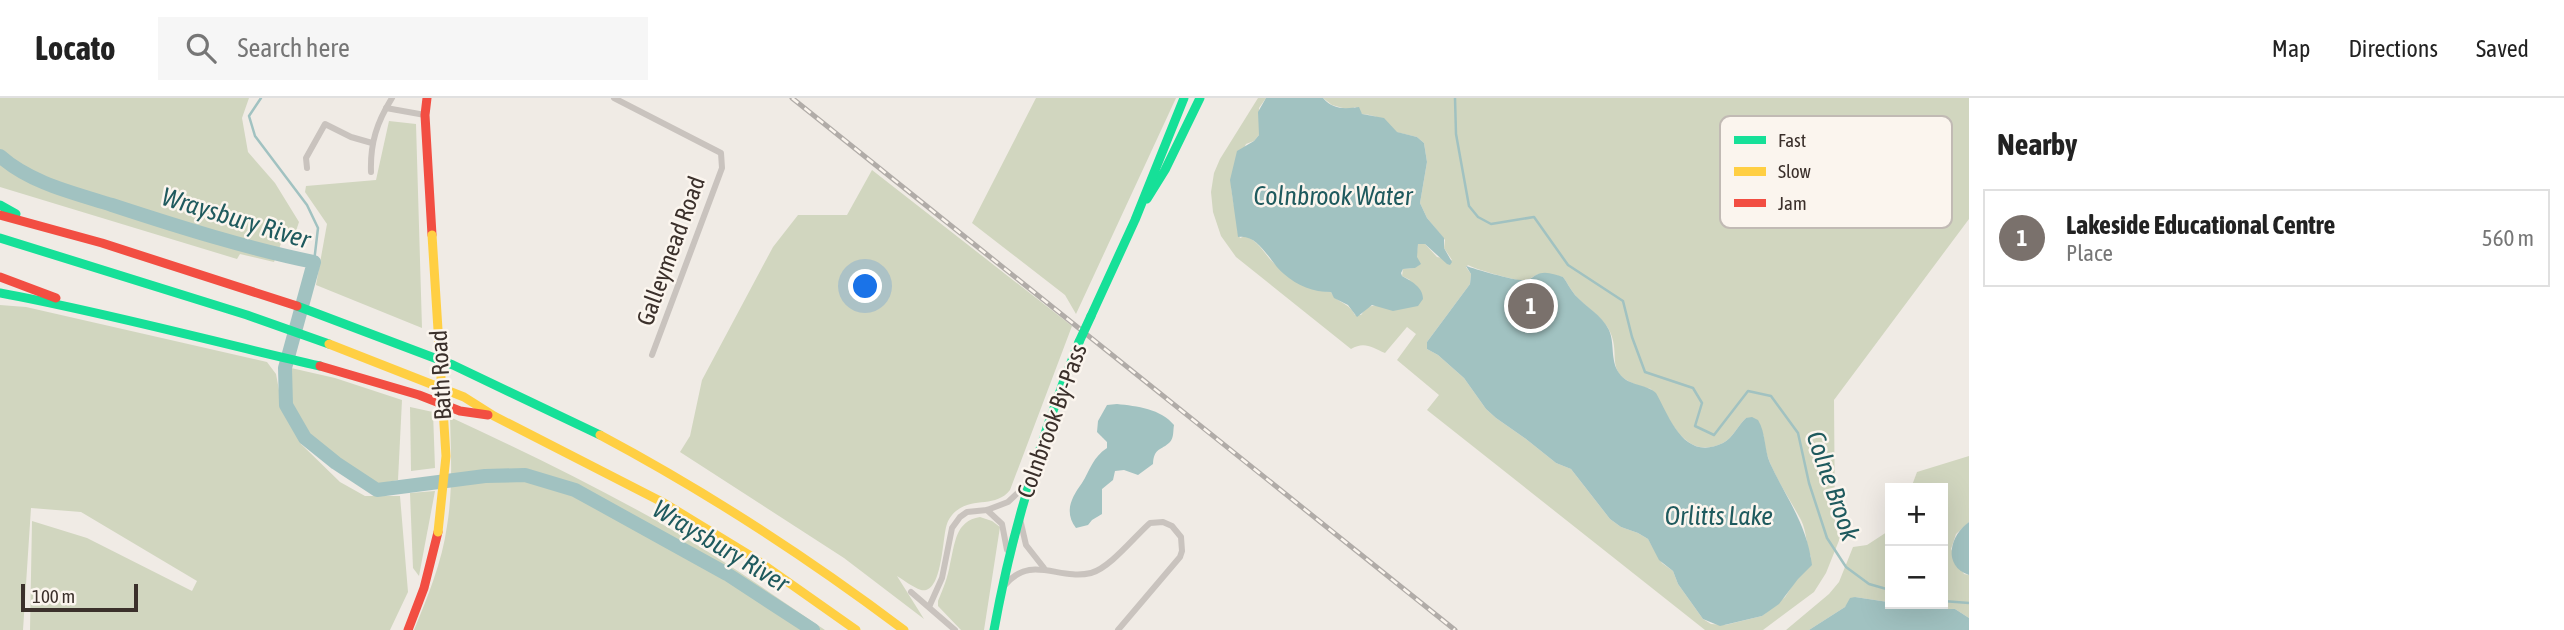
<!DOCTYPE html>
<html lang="en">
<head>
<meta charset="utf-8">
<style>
  body { margin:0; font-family:"Asap Condensed",sans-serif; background:#f6f6f6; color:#222 }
  .controls { position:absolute; right:21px; bottom:21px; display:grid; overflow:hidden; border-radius:0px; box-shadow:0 7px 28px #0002 }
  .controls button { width:63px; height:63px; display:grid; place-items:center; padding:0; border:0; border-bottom:2px solid #e0e0e0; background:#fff; color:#222; font:35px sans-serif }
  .scale { position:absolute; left:21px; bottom:18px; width:117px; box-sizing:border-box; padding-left:7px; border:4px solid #3b302b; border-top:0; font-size:19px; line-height:24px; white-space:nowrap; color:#3b302b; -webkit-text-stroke:5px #fbf5ee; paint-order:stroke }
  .you { position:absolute; left:866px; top:189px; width:24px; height:24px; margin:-18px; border:5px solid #fff; border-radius:50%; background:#1a73e8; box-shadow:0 0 0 10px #1a73e833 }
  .badge { display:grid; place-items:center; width:46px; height:46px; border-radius:50%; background:#7a716c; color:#fff; font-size:23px; font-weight:700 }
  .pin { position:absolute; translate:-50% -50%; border:4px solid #fff; box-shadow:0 2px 7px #0006 }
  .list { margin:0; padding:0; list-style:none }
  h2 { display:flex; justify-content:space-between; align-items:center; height:91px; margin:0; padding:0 28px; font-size:30px }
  h2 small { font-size:23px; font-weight:400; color:#767676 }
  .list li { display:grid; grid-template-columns:46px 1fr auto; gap:21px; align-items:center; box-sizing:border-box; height:98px; margin:0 14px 14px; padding:0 14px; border:2px solid #e0e0e0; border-radius:0px }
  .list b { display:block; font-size:26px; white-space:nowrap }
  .list p { margin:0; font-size:23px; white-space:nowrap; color:#767676 }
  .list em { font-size:23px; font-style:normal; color:#767676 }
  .icon { flex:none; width:38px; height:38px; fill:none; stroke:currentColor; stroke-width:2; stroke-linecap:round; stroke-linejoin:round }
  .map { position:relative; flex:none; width:1969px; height:532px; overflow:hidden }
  header { display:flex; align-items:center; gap:42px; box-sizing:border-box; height:98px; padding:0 35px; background:#fff; border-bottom:2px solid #e0e0e0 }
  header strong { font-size:33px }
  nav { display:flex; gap:38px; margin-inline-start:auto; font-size:24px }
  .search { width:490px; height:63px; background:#f6f6f6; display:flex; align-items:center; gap:18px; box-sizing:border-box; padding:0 24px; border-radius:0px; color:#767676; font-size:26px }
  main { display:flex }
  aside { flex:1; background:#fff }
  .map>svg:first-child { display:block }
  .green { fill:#d1d6bf; fill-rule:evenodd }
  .water { fill:#a1c2c1; fill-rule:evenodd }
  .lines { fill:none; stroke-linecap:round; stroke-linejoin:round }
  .stream { stroke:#a1c2c1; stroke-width:2.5 }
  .river { stroke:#a1c2c1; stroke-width:14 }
  .street { stroke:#c9c3be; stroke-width:6 }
  .fast { stroke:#16e098; stroke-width:9 }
  .slow { stroke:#ffcf43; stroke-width:9 }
  .jam { stroke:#f24e42; stroke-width:9 }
  .rail-casing { stroke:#b1aca8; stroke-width:5 }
  .rail { stroke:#fbf5ee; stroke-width:2.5; stroke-dasharray:8; stroke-linecap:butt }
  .fast-bridge { stroke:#16e098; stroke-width:9 }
  .slow-bridge { stroke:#ffcf43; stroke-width:9 }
  .labels { text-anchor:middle; stroke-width:5; stroke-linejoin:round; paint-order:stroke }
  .street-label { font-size:24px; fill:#3b302b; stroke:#fbf5ee }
  .water-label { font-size:26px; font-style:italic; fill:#1f5a5e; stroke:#fbf5ee }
  .key { fill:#fbf5ee; stroke:#c1bab4; stroke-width:2 }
  .key-label { font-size:19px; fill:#3b302b }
</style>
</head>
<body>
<header>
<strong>Locato</strong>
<div class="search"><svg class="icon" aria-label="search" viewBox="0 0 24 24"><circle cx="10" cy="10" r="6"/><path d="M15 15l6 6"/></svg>Search here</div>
<nav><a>Map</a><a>Directions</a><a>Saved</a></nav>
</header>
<main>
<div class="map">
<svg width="1969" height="532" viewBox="0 0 1969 532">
  <rect width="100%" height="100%" fill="#f0ebe5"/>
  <g class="green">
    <path d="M0,0H249L242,20L248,54L275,85L299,124L295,136L282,143L274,164L240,156L237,161L0,89Z"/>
    <path d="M1036,0H1176L1076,216L1065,197L972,125Z"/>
    <path d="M1258,0H1266L1259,10V37L1254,43L1246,46C1230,81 1228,79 1236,117C1238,125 1236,132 1240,140L1245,138C1256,142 1262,151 1269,160C1285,178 1308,193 1331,194C1336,205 1349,204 1355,217H1361L1367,209L1377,207L1410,182L1402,178L1403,171L1415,170L1418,146H1425L1437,159L1452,162L1444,150L1445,142L1427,120L1420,105L1427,64L1424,45L1417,39L1396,34C1384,22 1381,18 1362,16L1355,9L1350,12L1332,7L1323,0H1969V121L1834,302L1835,429L1840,440L1826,475L1814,494L1763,532H1705L1427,312L1439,297L1397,262L1416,236L1407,229L1385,255C1372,249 1364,243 1351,251L1236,159L1221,138L1213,114L1211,94L1214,75L1220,61ZM1468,167C1474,171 1517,183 1524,183C1530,182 1534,177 1539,176C1547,175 1556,178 1563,179C1567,184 1570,191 1575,197C1585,208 1597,215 1606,227C1627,257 1595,278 1651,291C1668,315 1683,365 1723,345C1733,340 1738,327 1746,320L1764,338C1763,363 1789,399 1801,422C1807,434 1806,448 1811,459L1785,499L1762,518L1725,527L1711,526L1703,521L1678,486L1673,473L1662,465L1648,441L1638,435L1621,429L1610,421L1571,371L1556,365L1526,341L1496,320L1486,311L1464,280L1438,257L1427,251V244L1470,186L1471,176L1466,169Z"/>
    <path d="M389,23L416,26L422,230L316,187L327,126L305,94L306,88L376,82Z"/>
    <path d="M872,72L1072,228L1010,392C996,410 973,399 956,413C952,416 948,422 947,426C942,439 943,497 921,492C912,489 904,482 897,478L924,521L844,460L680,354L690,338L702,282L773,149L798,117H847Z"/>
    <path d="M0,207L26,209L267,264L276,276L281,303L301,346L340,384L365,398H400L408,494L390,532H30L32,423L87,440L192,493L197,483L81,414L31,410L23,532H0Z"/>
    <path d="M291,270L335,280L402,302L398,382L378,386L344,367L307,337L290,304Z"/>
    <path d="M410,309L433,314L435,370L411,373Z"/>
    <path d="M450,319C517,350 585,383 650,419C710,453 768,493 825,532H414C428,498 442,464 447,428C453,392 451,355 450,319Z"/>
    <path d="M1969,358V424L1956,436L1951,451L1964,476L1969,477V520L1955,511H1934L1855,499L1845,509L1809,532H1786L1829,496L1839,484L1853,449L1867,447L1890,432V506H1943V390H1911L1917,374Z"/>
    <path d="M435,393L419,478L413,470L410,395Z"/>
    <path d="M980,419L992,423L1000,429L984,532H961L938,508V503C943,491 948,479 950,466C955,446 955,423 980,419Z"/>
  </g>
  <g class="water">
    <path d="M1266,0H1323C1333,12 1346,11 1359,9L1362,16L1384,20L1397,34L1417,39L1424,45L1427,64L1420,105L1427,120L1444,140V150L1452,164L1450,167L1447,166L1425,146H1418L1417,159L1421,166L1415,170L1403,171L1401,175L1402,178C1411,183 1423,189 1423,201L1418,208L1393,213L1372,207L1357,219L1348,207L1334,200L1331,194C1313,194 1298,188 1284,176C1270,165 1259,135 1238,139L1230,82L1237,53L1254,43L1259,37L1258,14Z"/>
    <path d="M1466,168C1475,171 1518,184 1526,182C1531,181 1531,180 1536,177C1544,172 1554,176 1563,179C1567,184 1570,191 1575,197C1586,209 1602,217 1609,232C1615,246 1610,262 1619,275C1629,289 1645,285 1656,295C1670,320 1684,364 1723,345C1733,340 1738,327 1746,320L1752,319L1758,322C1766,335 1764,351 1770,365C1786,400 1807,426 1812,467L1798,481L1779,506L1762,518L1720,528L1703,521L1678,486L1673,473L1659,462L1648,441L1638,435L1621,429L1610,421L1571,371L1556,365L1526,341L1496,320L1486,311L1464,280L1438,257L1427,251V244L1470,186L1471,176ZM1528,194L1538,196L1544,206L1541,216L1532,221L1523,218L1517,210L1520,199Z"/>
    <path d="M1117,306C1137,308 1161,311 1174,327C1173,332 1174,340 1170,344C1161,353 1154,349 1153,366L1138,377L1124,372L1115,373L1113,382L1102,391V416L1092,422L1088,427L1076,430C1064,414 1071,400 1082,385C1090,372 1093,359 1107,350V344L1097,334L1098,323L1107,307Z"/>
    <path d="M1969,424V477C1942,468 1950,437 1969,424Z"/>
    <path d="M1855,499L1934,511H1955L1969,520V532H1809L1845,509L1850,500Z"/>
  </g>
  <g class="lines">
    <g class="stream">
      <path d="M261,0L249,18L255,38L307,107L318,130L314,164"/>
      <path d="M1455,0L1456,36L1469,108L1478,119L1491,126L1534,119L1568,167L1623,203L1632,239L1645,274L1693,290L1702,305L1695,328L1714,337L1748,293L1771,298L1798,335L1809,385L1827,440L1846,469L1869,486L1890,492"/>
      <path d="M1943,503L1969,505"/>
    </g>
    <path class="river" d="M0,58C30,85 74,95 112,107C179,129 246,150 314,164L285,270L286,307L305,340L336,365L377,392L485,378L525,377L575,392L727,476L813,532"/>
    <g class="street">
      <path d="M614,0L721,55L722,70L652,257"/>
      <path d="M386,10L425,17"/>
      <path d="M307,70L306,60L325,26L351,39L372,45"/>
      <path d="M371,74C370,45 377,24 392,0"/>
      <path d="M987,412L1002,426L1007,452"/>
      <path d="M1020,421L1026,447L1044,470"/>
      <path d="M1004,488C1031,455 1058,483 1091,475C1110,470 1135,438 1150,425L1163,424L1172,428L1181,439L1182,453L1180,459L1118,532"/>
      <path d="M911,494L955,532"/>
      <path d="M929,509L942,480L952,430L960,419L967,414L987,412L1008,404L1025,388"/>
    </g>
    <g class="fast">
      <path d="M1147,101L1165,72L1200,0"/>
      <path d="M0,107L16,116"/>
      <path d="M0,140L247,217L329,246"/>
      <path d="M0,195C108,215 213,244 320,268"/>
      <path d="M297,208L453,267L600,337"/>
      <path d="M1091,218L1135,122L1184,0"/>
      <path d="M994,532C1012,432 1041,338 1079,244"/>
    </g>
    <g class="slow">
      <path d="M329,246L464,299L494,318L664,405L751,458L856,532"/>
      <path d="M600,337C707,394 807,459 904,532"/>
    </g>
    <g class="jam">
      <path d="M427,0L425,17L432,137"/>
      <path d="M0,117L102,145L297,208"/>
      <path d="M0,179L56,200"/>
      <path d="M320,268L419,297L460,313L488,317"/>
      <path d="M408,532L424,490L438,434"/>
    </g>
    <g class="rail-casing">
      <path id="rail" d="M792,0L1455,532"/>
    </g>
    <use href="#rail" class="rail"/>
    <path class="fast-bridge" d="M1079,244L1091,218"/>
    <path class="slow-bridge" d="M432,137L446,358L438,434"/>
  </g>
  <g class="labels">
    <g class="street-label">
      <text transform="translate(671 153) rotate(-70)" y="8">Galleymead Road</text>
      <text transform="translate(441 277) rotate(-93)" y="8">Bath Road</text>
      <text transform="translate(1052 323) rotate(-70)" y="8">Colnbrook By-Pass</text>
    </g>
    <g class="water-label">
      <text x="1333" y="107">Colnbrook Water</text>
      <text transform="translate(236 120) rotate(17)" y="9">Wraysbury River</text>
      <text transform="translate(1833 388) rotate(71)" y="9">Colne Brook</text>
      <text x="1719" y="427">Orlitts Lake</text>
      <text transform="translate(721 448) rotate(31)" y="9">Wraysbury River</text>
    </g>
  </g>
  <rect x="1720" y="18" width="232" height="112" rx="10" class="key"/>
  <rect x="1734" y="38" width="32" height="8" fill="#16e098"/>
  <rect x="1734" y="69" width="32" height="9" fill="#ffcf43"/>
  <rect x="1734" y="101" width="32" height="8" fill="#f24e42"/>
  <g class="key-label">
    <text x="1778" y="49">Fast</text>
    <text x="1778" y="80">Slow</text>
    <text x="1778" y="112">Jam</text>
  </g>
</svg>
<div class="controls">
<button>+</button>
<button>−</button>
</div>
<div class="scale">100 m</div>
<div class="you"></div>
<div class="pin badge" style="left:1531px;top:208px">1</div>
</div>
<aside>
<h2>Nearby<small></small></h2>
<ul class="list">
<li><span class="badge">1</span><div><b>Lakeside Educational Centre</b><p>Place</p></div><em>560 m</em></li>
</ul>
</aside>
</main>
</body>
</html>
